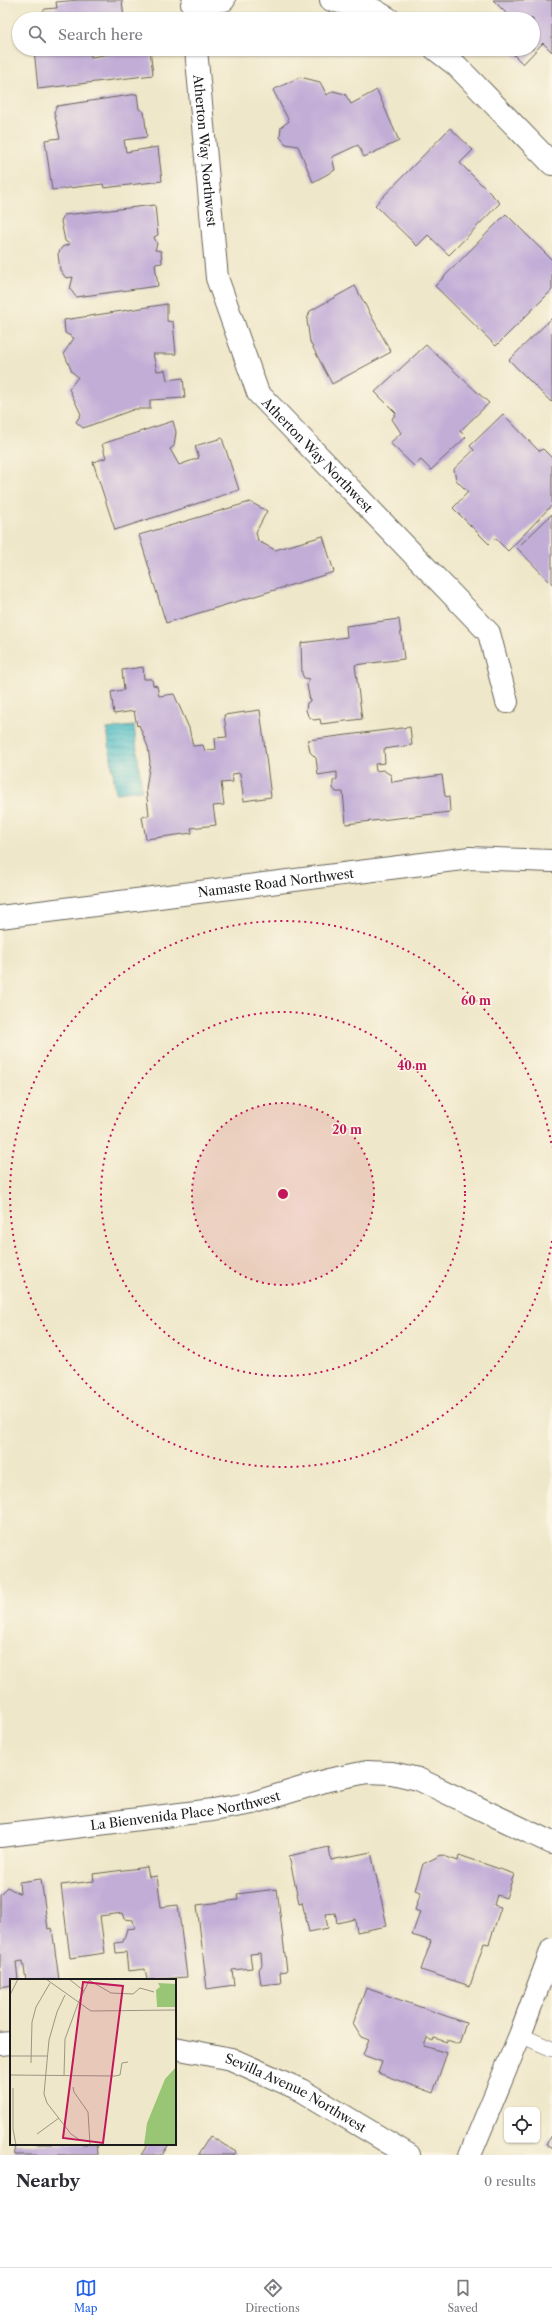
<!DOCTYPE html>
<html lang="en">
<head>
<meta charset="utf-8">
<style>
  body { margin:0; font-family:"Libre Caslon Text",serif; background:#f2f2f3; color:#2b2b33 }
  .controls { position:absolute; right:12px; bottom:12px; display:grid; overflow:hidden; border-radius:6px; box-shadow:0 1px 3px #0004 }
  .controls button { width:36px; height:36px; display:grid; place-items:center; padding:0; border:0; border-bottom:1px solid #e1e1e2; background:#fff; color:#2b2b33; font:20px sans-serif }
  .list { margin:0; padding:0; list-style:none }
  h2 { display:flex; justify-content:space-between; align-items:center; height:52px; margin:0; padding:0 16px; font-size:17px }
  h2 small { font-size:13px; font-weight:400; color:#7c7c81 }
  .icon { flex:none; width:22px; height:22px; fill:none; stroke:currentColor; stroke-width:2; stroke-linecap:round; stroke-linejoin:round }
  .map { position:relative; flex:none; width:552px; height:2155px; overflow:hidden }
  .search { position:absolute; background:#fff; box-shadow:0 1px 3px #0004; left:12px; right:12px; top:12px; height:44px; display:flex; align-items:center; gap:10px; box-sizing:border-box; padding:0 14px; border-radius:22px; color:#7c7c81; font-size:15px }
  .sheet { height:112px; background:#fff }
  nav { display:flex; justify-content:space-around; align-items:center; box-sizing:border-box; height:56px; border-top:1px solid #e1e1e2; background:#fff; font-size:11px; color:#7c7c81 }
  nav a { display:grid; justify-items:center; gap:2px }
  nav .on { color:#2563eb }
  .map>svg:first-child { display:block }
  .water { fill:url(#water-rules); stroke:#376e72 }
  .building { fill:#c2add7 }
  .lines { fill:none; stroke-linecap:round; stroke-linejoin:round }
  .service-casing { stroke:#666359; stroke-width:16 }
  .minor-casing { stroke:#666359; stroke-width:24 }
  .service { stroke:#fff; stroke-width:15 }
  .minor { stroke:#fff; stroke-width:22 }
  .ring { fill:none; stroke:#c2185b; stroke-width:2; stroke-dasharray:2 4 }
  .labels { text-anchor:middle; stroke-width:3; stroke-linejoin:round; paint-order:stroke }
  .street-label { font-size:13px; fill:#1c1c1c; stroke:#fcf5e5 }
  .inset-road { fill:none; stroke:#9b9684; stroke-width:1 }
  .view { fill:#c2185b; fill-opacity:0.15; stroke:#c2185b; stroke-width:2 }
  .inset-edge { fill:none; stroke:#1c1c1c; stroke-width:2 }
  .centre { fill:#c2185b; stroke:#fcf5e5; stroke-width:2 }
  .ring-label { font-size:12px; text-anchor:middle; font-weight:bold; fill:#c2185b; stroke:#fcf5e5; stroke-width:3; stroke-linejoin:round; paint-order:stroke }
</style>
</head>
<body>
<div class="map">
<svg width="552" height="2155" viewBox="0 0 552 2155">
  <defs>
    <pattern id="water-rules" width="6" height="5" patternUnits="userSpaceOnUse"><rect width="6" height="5" fill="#52c0c7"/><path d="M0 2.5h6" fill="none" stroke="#47a4aa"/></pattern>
  </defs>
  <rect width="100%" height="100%" fill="#fcf5e5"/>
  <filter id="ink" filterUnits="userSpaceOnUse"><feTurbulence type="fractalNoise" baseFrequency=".025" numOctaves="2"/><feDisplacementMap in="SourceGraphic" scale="8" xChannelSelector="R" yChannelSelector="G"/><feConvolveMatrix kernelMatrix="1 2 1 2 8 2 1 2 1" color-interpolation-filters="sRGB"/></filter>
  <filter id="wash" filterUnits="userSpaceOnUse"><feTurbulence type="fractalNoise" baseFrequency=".012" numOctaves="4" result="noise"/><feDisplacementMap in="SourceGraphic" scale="16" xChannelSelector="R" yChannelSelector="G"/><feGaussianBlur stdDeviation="0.9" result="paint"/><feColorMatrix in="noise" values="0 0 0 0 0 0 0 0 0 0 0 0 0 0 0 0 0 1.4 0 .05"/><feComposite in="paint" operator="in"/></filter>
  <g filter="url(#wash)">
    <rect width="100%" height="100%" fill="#efe7c9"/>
    <path class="water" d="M134,726L142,790L116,793L107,729Z"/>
    <g id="blocks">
      <g class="building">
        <path d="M78,0H122L124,19H41V14L45,9L57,8L56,2Z"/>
        <path d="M493,0H552V52L543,43L523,64L508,49H533V19H512Z"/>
        <path d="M34,49H90L91,57L111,54V49H150L153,75L38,89Z"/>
        <path d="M300,77L320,82L327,95L333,91L345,94L351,104L377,90L399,141L364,157L358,145L332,157L335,170L313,182L298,146L286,144L280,137L281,127L289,121L273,90Z"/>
        <path d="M137,94L139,109L144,112L147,137L124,140L126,152L158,147L162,181L104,188L103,184L52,190L45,140L60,138L54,112L57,106Z"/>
        <path d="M450,128L473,150L460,163L500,203L449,255L428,235L417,246L375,205Z"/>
        <path d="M155,205L158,235L154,237L157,244L155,250L161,251L162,263L155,264L158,286L76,297L70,289L73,277L66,278L60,270L58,254L62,247L70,244L65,241L61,221L64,215Z"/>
        <path d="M506,214L552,260V290L496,346L435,286Z"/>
        <path d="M355,286L391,352L332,384L310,342L307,320L310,311Z"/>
        <path d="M167,304V321L173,322L176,354H153L157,371L165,370L167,380L183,378L185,398L150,400V409H135L83,428L76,422L81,414L69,389L78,377L72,372L64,353L74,338L65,333L64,320Z"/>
        <path d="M552,318V401L551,402L509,360Z"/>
        <path d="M426,345L489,403L460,431L466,437L431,470L421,460L414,466L390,443L401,433L392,419L396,413L375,392Z"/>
        <path d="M503,414L539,451L543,449L552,458V505L508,551L495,538L489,544L453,508L468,492L456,480L454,469L474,450L470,446Z"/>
        <path d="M173,421L176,432L174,446L170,449L179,465L199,458L195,446L222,438L239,490L115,530L93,462L106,458L102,444Z"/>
        <path d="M250,502L267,511L256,532L258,541L275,550L323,536L334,572L166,623L139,535Z"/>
        <path d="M552,514V584L517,548Z"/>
        <path d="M399,619L404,659L355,665L362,719L321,724L320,719L314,720L308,716L306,710L307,703L310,701L307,685L309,679L304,678L302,674L301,643L347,637L346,626Z"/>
        <path d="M143,667L144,679H152L153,685L157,686L159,696L174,694L189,728L193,746L203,745L205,751L216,749L215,738L227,737L224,715L260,710L271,797L244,801L240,773L232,774L233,782L221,783L224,805L213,806L216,825L191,828L192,833L146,839L142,817L149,815L146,789L150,762L148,747L139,725L137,726L134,711L114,714L111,692L124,690L122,670Z"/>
        <path d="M410,727L412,745L384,749L385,763L375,764L376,771L383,770L391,775L392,782L442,775L445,796L449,797L450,812L346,824L343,792H336L333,788V781L337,779V772L318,775L316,758L310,752L308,740Z"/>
        <path d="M329,1847L331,1860L371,1852L387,1926L357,1932L355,1919L337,1923L335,1913L325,1914L328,1928L309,1932L302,1902L299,1903L289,1856Z"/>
        <path d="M441,1855L458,1861L459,1855L514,1874L506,1898L497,1895L494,1905L501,1907L489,1944L484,1943L470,1986L421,1970L431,1941L412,1935L420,1912L415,1910L421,1892L415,1890L423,1864Z"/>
        <path d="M147,1867L149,1877L157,1876L161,1907L178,1905L187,1977L147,1980L145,1969L128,1971L126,1952L116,1953L115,1943L123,1942L127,1929L135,1928L133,1920L125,1919L123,1913L100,1916L105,1953L70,1958L61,1885L94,1881L93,1874Z"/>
        <path d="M41,1879L48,1929L52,1928L59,1980H26L23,1961L16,1962L18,1980H11V1985L0,1987V1894L7,1887L20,1894L19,1882Z"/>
        <path d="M277,1889L287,1971L280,1972L281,1983L261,1985L259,1969L262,1965L261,1953L250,1954L252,1968L232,1970L234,1985L207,1989L197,1905L238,1900L237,1894Z"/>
        <path d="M366,1988L466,2023L459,2044L447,2040V2042L434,2038L433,2041L427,2038L424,2046L447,2053L433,2093L378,2073L382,2062L363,2055L369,2040L361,2037L353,2024Z"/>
        <path d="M552,2135V2149L546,2145Z"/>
        <path d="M210,2136L236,2152L234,2155H198Z"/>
        <path d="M14,2144H96L97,2155H15Z"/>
        <path d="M148,2144H169L162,2155H141Z"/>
      </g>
    </g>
  </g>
  <g filter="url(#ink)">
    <use href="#blocks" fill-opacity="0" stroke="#666359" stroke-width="1"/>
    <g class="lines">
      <g class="service-casing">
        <path id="service" d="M520,2035L552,2049"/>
      </g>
      <g class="minor-casing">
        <g id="minor">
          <path d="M331,0L374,10L389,19"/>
          <path d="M192,4L224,0"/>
          <path id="s1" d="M196,49L217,278L258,393L489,633L507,702"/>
          <path d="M435,49L457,66L552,164"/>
          <path id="s2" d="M0,917L470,858L552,861"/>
          <path id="s3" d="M0,1836L213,1810L253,1803L328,1780L367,1772L392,1773L418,1779L552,1843"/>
          <path d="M0,2044L11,2043"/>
          <path id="s4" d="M175,2048L231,2059L301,2090L409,2155"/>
          <path d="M470,2155L520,2035L552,1949"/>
        </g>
      </g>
      <use href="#service" class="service"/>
      <use href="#minor" class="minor"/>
    </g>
  </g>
  <circle cx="283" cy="1194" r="91" fill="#c2185b" fill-opacity=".12"/>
  <g class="ring">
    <circle cx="283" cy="1194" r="91"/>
    <circle cx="283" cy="1194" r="182"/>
    <path d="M552 1241A273 273 0 1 1 552 1147"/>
  </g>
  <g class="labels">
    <g class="street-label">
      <text dy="5" stroke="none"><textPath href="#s1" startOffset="102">Atherton Way Northwest</textPath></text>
      <text dy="5" stroke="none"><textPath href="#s1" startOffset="438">Atherton Way Northwest</textPath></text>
      <text dy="5" stroke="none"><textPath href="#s2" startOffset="278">Namaste Road Northwest</textPath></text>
      <text dy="5" stroke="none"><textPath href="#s3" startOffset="187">La Bienvenida Place Northwest</textPath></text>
      <text dy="5" stroke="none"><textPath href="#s4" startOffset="130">Sevilla Avenue Northwest</textPath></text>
    </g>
  </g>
  <g transform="translate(10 1979)">
    <rect width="166" height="166" fill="#efe7c9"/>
    <path d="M166,88V166H134L137,144L155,100Z" fill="#99c674"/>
    <path d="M148,4L166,5V28H147L146,11L150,8Z" fill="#99c674"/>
    <path class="inset-road" d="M36,0L81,32L166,31M59,0L74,12M79,1L101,14L123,15L130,9M130,9L144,13M0,16L8,0M55,16L47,33L39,61L34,115L37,124L61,155L70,161L80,162M0,77H37M21,84L22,43L26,28L40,4M0,96L105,97L110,96L112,84L118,83M54,96L55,60L69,22L80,0M63,108L64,113L78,133L80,166M3,109V150L6,166M27,155L49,139"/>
    <path class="view" d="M73,3L113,7L93,164L53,159Z"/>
    <rect width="166" height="166" class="inset-edge"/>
  </g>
  <circle cx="283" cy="1194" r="6" class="centre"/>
  <g class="ring-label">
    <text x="476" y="1005">60 m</text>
    <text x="412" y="1070">40 m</text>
    <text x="347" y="1134">20 m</text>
  </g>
</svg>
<div class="controls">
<button><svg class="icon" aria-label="locate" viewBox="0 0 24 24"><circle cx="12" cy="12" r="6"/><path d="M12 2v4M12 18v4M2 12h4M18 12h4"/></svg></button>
</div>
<div class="search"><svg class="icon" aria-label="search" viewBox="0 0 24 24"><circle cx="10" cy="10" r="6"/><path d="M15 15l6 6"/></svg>Search here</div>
</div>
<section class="sheet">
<h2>Nearby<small>0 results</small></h2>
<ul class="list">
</ul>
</section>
<nav>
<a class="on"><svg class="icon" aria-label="map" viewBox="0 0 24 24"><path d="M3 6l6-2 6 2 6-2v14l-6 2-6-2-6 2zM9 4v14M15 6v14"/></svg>Map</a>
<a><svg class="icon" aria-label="directions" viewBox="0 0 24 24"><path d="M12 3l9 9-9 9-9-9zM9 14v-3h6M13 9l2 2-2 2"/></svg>Directions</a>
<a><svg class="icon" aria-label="saved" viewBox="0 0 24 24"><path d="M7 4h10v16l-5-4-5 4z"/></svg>Saved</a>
</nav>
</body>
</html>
